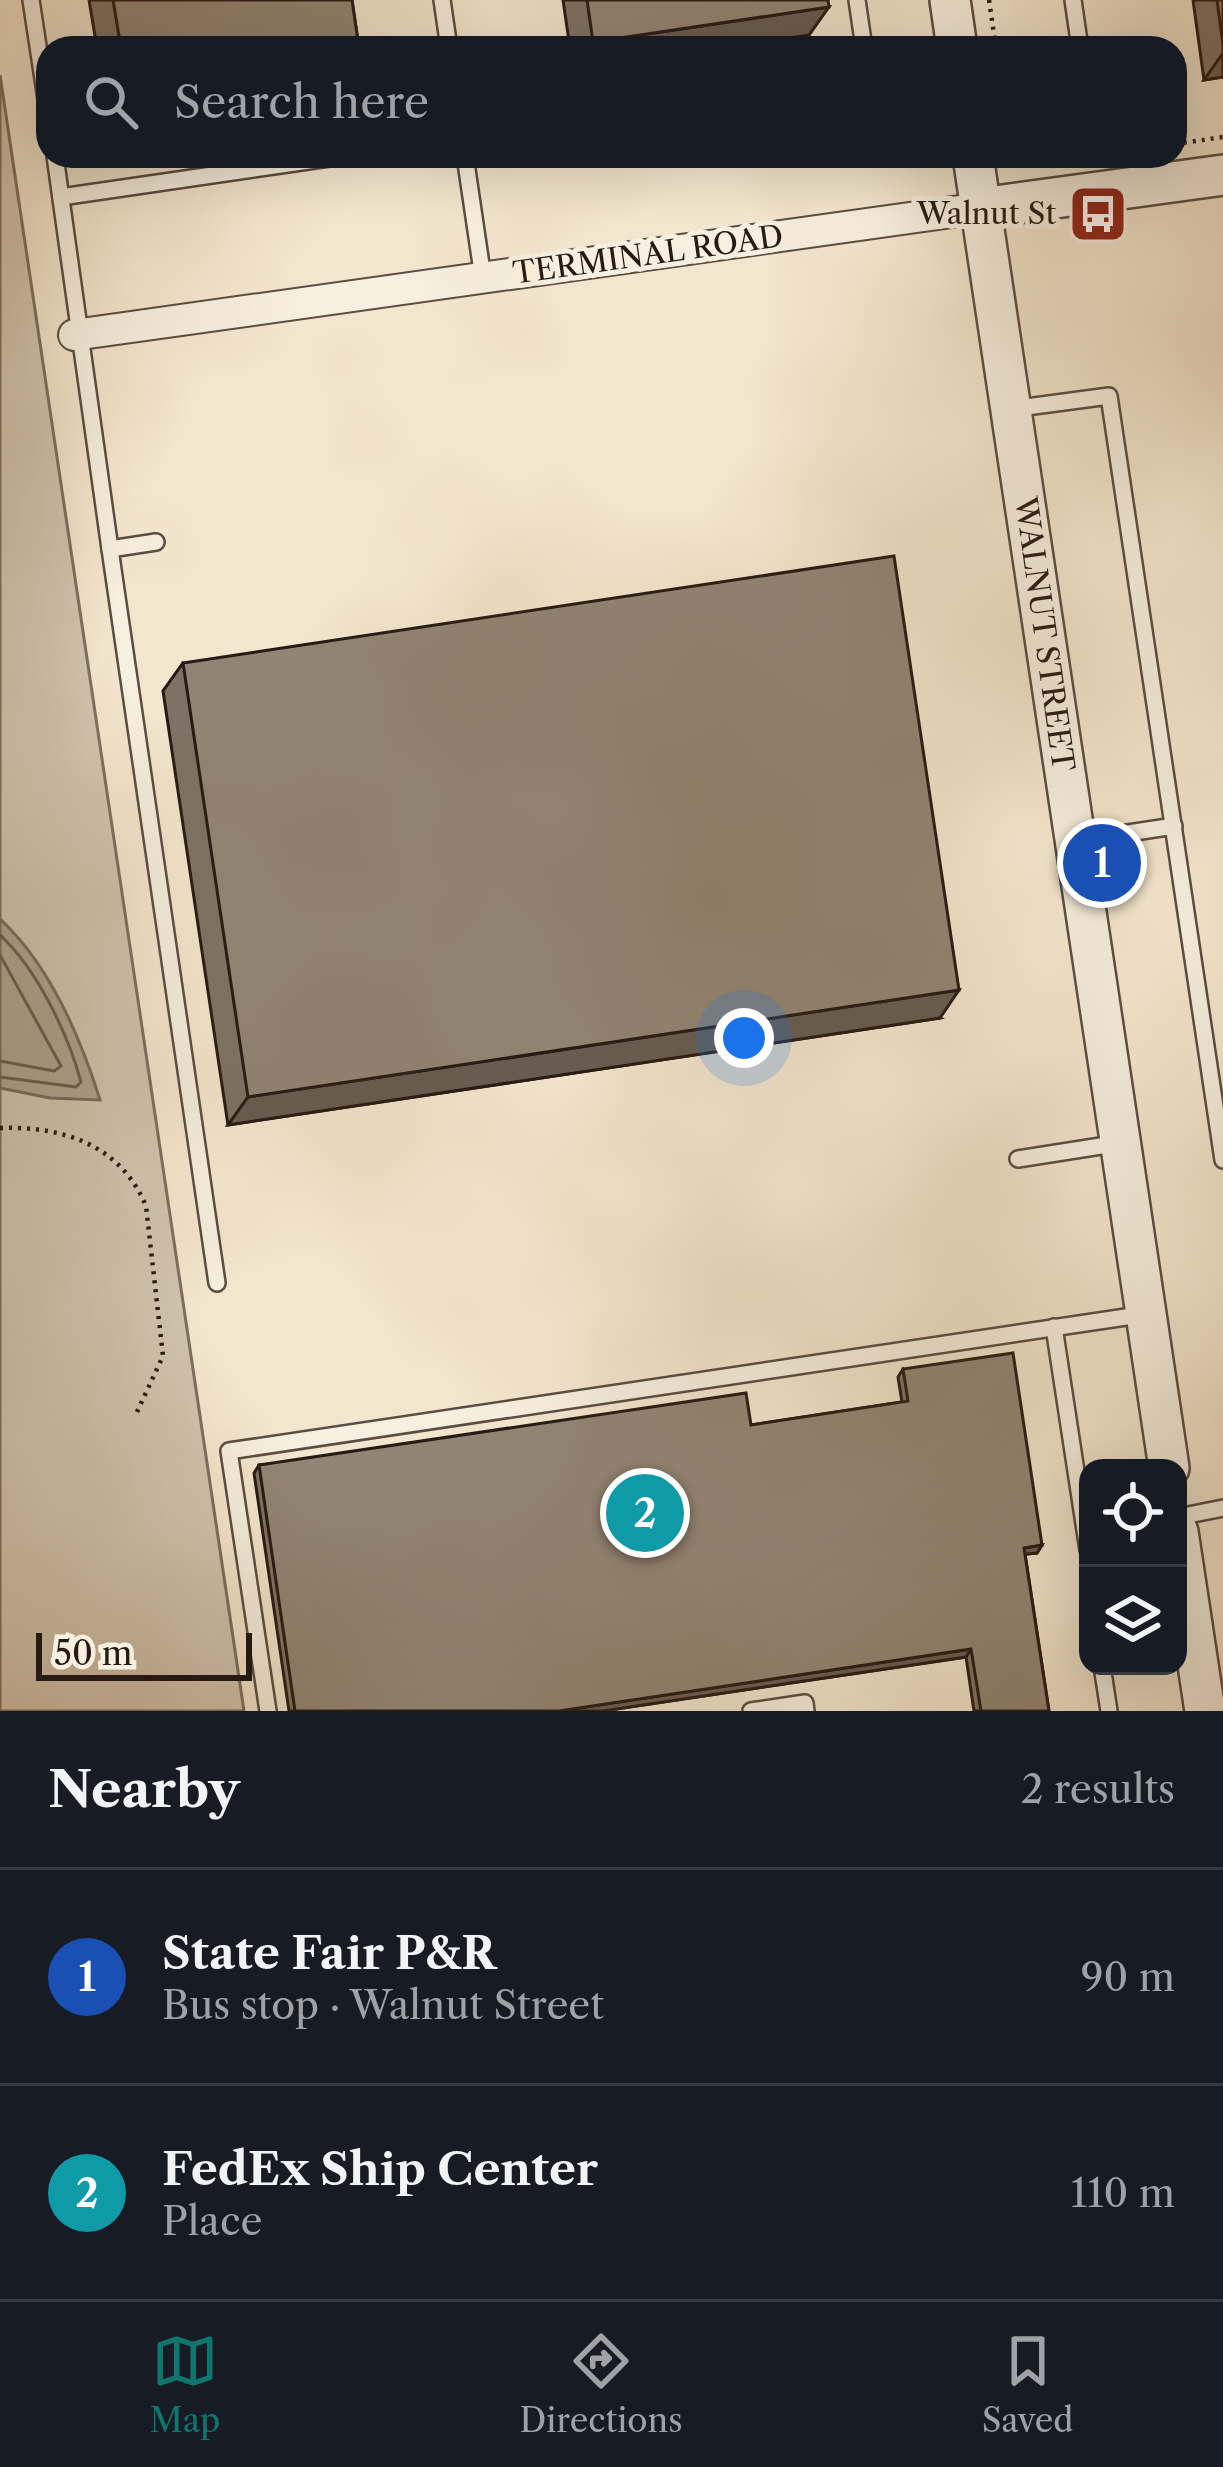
<!DOCTYPE html>
<html lang="en">
<head>
<meta charset="utf-8">
<style>
  body { margin:0; font-family:"Libre Caslon Text",serif; background:#20242c; color:#f1f3f6 }
  .controls { position:absolute; right:36px; bottom:36px; display:grid; overflow:hidden; border-radius:24px; box-shadow:0 12px 48px #0002 }
  .controls button { width:108px; height:108px; display:grid; place-items:center; padding:0; border:0; border-bottom:3px solid #363941; background:#171b24; color:#f1f3f6; font:60px sans-serif }
  .scale { position:absolute; left:36px; bottom:30px; width:216px; box-sizing:border-box; padding-left:12px; border:6px solid #271a13; border-top:0; font-size:33px; line-height:42px; white-space:nowrap; color:#271a13; -webkit-text-stroke:9px #f7efdf; paint-order:stroke }
  .you { position:absolute; left:744px; top:1038px; width:42px; height:42px; margin:-30px; border:9px solid #fff; border-radius:50%; background:#1a73e8; box-shadow:0 0 0 18px #1a73e833 }
  .badge { display:grid; place-items:center; width:78px; height:78px; border-radius:50%; background:#0f766e; color:#fff; font-size:39px; font-weight:700 }
  .pin { position:absolute; translate:-50% -50%; border:6px solid #fff; box-shadow:0 3px 12px #0006 }
  .list { margin:0; padding:0; list-style:none }
  h2 { display:flex; justify-content:space-between; align-items:center; height:156px; margin:0; padding:0 48px; font-size:51px }
  h2 small { font-size:39px; font-weight:400; color:#9ea1a6 }
  .list li { display:grid; grid-template-columns:78px 1fr auto; gap:36px; align-items:center; box-sizing:border-box; height:216px; padding:0 48px; border-top:3px solid #363941 }
  .list b { display:block; font-size:45px; white-space:nowrap }
  .list p { margin:0; font-size:39px; white-space:nowrap; color:#9ea1a6 }
  .list em { font-size:39px; font-style:normal; color:#9ea1a6 }
  .icon { flex:none; width:66px; height:66px; fill:none; stroke:currentColor; stroke-width:2; stroke-linecap:round; stroke-linejoin:round }
  .map { position:relative; flex:none; width:1223px; height:1711px; overflow:hidden }
  .search { position:absolute; background:#171b24; box-shadow:0 12px 48px #0002; left:36px; right:36px; top:36px; height:132px; display:flex; align-items:center; gap:30px; box-sizing:border-box; padding:0 42px; border-radius:36px; color:#9ea1a6; font-size:45px }
  .sheet { height:588px; background:#171b24 }
  nav { display:flex; justify-content:space-around; align-items:center; box-sizing:border-box; height:168px; border-top:3px solid #363941; background:#171b24; font-size:33px; color:#9ea1a6 }
  nav a { display:grid; justify-items:center; gap:6px }
  nav .on { color:#0f766e }
  .map>svg:first-child { display:block }
  .green { fill:#d0c3ae; stroke:#7c6e60; stroke-width:3 }
  .water { fill:#aea18e; stroke:#786b5d; stroke-width:3 }
  .lines { fill:none; stroke-linecap:round; stroke-linejoin:round }
  .shore { stroke:#6a5e50; stroke-width:3 }
  .service-casing { stroke:#5a4d42; stroke-width:20 }
  .minor-casing { stroke:#5a4d42; stroke-width:34 }
  .tertiary-casing { stroke:#5a4d42; stroke-width:44 }
  .path { stroke:#271a13; stroke-width:4.5; stroke-dasharray:3 6; stroke-linecap:butt }
  .service { stroke:#f7efdf; stroke-width:15 }
  .minor { stroke:#f7efdf; stroke-width:30 }
  .tertiary { stroke:#f7efdf; stroke-width:39 }
  .wall { fill:#7d7264; stroke:#271a13; stroke-width:3 }
  .shaded-wall { fill:#665c51; stroke:#271a13; stroke-width:3 }
  .building { fill:#918474; stroke:#271a13; stroke-width:3 }
  .labels { text-anchor:middle; stroke-width:10; stroke-linejoin:round; paint-order:stroke }
  .poi-label { font-size:30px; fill:#271a13; stroke:#f7efdf; text-anchor:end }
  .street-label { font-size:30px; fill:#271a13; stroke:#f7efdf }
</style>
</head>
<body>
<div class="map">
<svg width="1223" height="1711" viewBox="0 0 1223 1711">
  <rect width="100%" height="100%" fill="#f3e6ce"/>
  <filter id="stains"><feTurbulence type="fractalNoise" baseFrequency=".00167" numOctaves="4"/><feColorMatrix values="0 0 0 0 .2 0 0 0 0 .09 0 0 0 0 .02 0 0 0 .5 -.17"/></filter>
  <radialGradient id="worn" r=".72"><stop offset=".6" stop-color="#630" stop-opacity="0"/><stop offset="1" stop-color="#630" stop-opacity=".3"/></radialGradient>
  <path class="green" d="M0,75L244,1711H0Z"/>
  <path class="water" d="M0,919C50,965 80,1036 100,1100L50,1098L0,1088Z"/>
  <g class="lines">
    <g class="shore">
      <path d="M0,935C37,969 68,1034 81,1082L76,1087L0,1077"/>
      <path d="M0,955L61,1066L54,1071L0,1061"/>
    </g>
    <g class="service-casing">
      <g id="service">
        <path d="M31,0L48,112"/>
        <path d="M442,0L449,48"/>
        <path d="M857,0L864,48"/>
        <path d="M1073,0L1080,48"/>
        <path d="M55,156L110,549"/>
        <path d="M465,156L483,278"/>
        <path d="M61,197L343,156"/>
        <path d="M1011,409L1109,396L1223,1160"/>
        <path d="M156,542L110,549L217,1283"/>
        <path d="M1076,841L1174,826"/>
        <path d="M1018,1159L1120,1143"/>
        <path d="M1054,1327L1088,1550"/>
        <path d="M1178,1517L1223,1508"/>
        <path d="M1102,1666L1109,1711"/>
        <path d="M268,1711L229,1451L1146,1314"/>
        <path d="M751,1711L805,1703L806,1711"/>
      </g>
    </g>
    <g class="minor-casing">
      <path id="minor" d="M74,335L981,208"/>
    </g>
    <g class="tertiary-casing">
      <g id="tertiary">
        <path d="M950,0L957,48"/>
        <path d="M973,156L1169,1468"/>
        <path d="M981,208L1223,175"/>
        <path d="M1178,1532L1205,1711"/>
      </g>
    </g>
    <g class="path">
      <path d="M989,0L996,48"/>
      <path d="M1175,144L1223,137"/>
      <path d="M1017,156L1021,162L1044,163"/>
      <path d="M0,1128C62,1126 120,1144 146,1206L163,1356L137,1412"/>
    </g>
    <use href="#service" class="service"/>
    <use href="#minor" class="minor"/>
    <use href="#tertiary" class="tertiary"/>
  </g>
  <g class="wall">
    <path d="M89,0H352L359,48H97Z"/>
    <path d="M563,0H828L809,35L722,48H570Z"/>
    <path d="M1193,0H1223V77L1204,80Z"/>
    <path d="M183,663L940,1018L228,1125L163,691Z"/>
    <path d="M903,1369L1042,1545L1037,1553L1025,1554L1049,1711H974L966,1657L603,1711H289L254,1473L259,1465L751,1425L902,1402L898,1377Z"/>
  </g>
  <g class="shaded-wall">
    <path d="M829,7L809,35L722,48H589L593,42Z"/>
    <path d="M1223,53V77L1204,80Z"/>
    <path d="M959,990L940,1018L228,1125L248,1097Z"/>
    <path d="M1042,1545L1037,1553L1019,1555L1024,1548Z"/>
    <path d="M971,1649L966,1657L603,1711H559Z"/>
  </g>
  <g class="building">
    <path d="M113,0H352L359,48H121Z"/>
    <path d="M587,0H828L829,7L593,42Z"/>
    <path d="M1217,0H1223V44Z"/>
    <path d="M894,556L959,990L248,1097L183,663Z"/>
    <path d="M1013,1353L1042,1545L1024,1548L1049,1711H981L971,1649L559,1711H295L259,1465L746,1393L751,1425L908,1401L903,1369Z"/>
  </g>
  <defs>
    <g id="bus-square" transform="scale(3)"><rect x="-9" y="-9" width="18" height="18" rx="4" fill="#8f2418" stroke="#f7efdf"/><path d="M-5-6H5V4H4V6H2V4H-2V6H-4V4H-5ZM-3.5-4V0h7V-4ZM-3.5 1.2v1.5H-2V1.2ZM2 1.2v1.5H3.5V1.2Z" fill="#fff"/></g>
  </defs>
  <g fill-rule="evenodd">
    <use href="#bus-square" x="1098" y="214"/>
  </g>
  <g class="labels">
    <g class="poi-label">
      <text x="1056" y="224">Walnut St</text>
    </g>
    <g class="street-label">
      <text transform="translate(648 255) rotate(-8)" y="10">TERMINAL ROAD</text>
      <text transform="translate(1044 634) rotate(82)" y="10">WALNUT STREET</text>
    </g>
  </g>
  <rect width="100%" height="100%" filter="url(#stains)"/>
  <rect width="100%" height="100%" fill="url(#worn)"/>
</svg>
<div class="controls">
<button><svg class="icon" aria-label="locate" viewBox="0 0 24 24"><circle cx="12" cy="12" r="6"/><path d="M12 2v4M12 18v4M2 12h4M18 12h4"/></svg></button>
<button><svg class="icon" aria-label="layers" viewBox="0 0 24 24"><path d="M12 4l9 5-9 5-9-5zM3 14l9 5 9-5"/></svg></button>
</div>
<div class="scale">50 m</div>
<div class="you"></div>
<div class="pin badge" style="left:1102px;top:863px;background:#1a4fb4">1</div>
<div class="pin badge" style="left:645px;top:1513px;background:#0f9aa8">2</div>
<div class="search"><svg class="icon" aria-label="search" viewBox="0 0 24 24"><circle cx="10" cy="10" r="6"/><path d="M15 15l6 6"/></svg>Search here</div>
</div>
<section class="sheet">
<h2>Nearby<small>2 results</small></h2>
<ul class="list">
<li><span class="badge" style="background:#1a4fb4">1</span><div><b>State Fair P&amp;R</b><p>Bus stop · Walnut Street</p></div><em>90 m</em></li>
<li><span class="badge" style="background:#0f9aa8">2</span><div><b>FedEx Ship Center</b><p>Place</p></div><em>110 m</em></li>
</ul>
</section>
<nav>
<a class="on"><svg class="icon" aria-label="map" viewBox="0 0 24 24"><path d="M3 6l6-2 6 2 6-2v14l-6 2-6-2-6 2zM9 4v14M15 6v14"/></svg>Map</a>
<a><svg class="icon" aria-label="directions" viewBox="0 0 24 24"><path d="M12 3l9 9-9 9-9-9zM9 14v-3h6M13 9l2 2-2 2"/></svg>Directions</a>
<a><svg class="icon" aria-label="saved" viewBox="0 0 24 24"><path d="M7 4h10v16l-5-4-5 4z"/></svg>Saved</a>
</nav>
</body>
</html>
